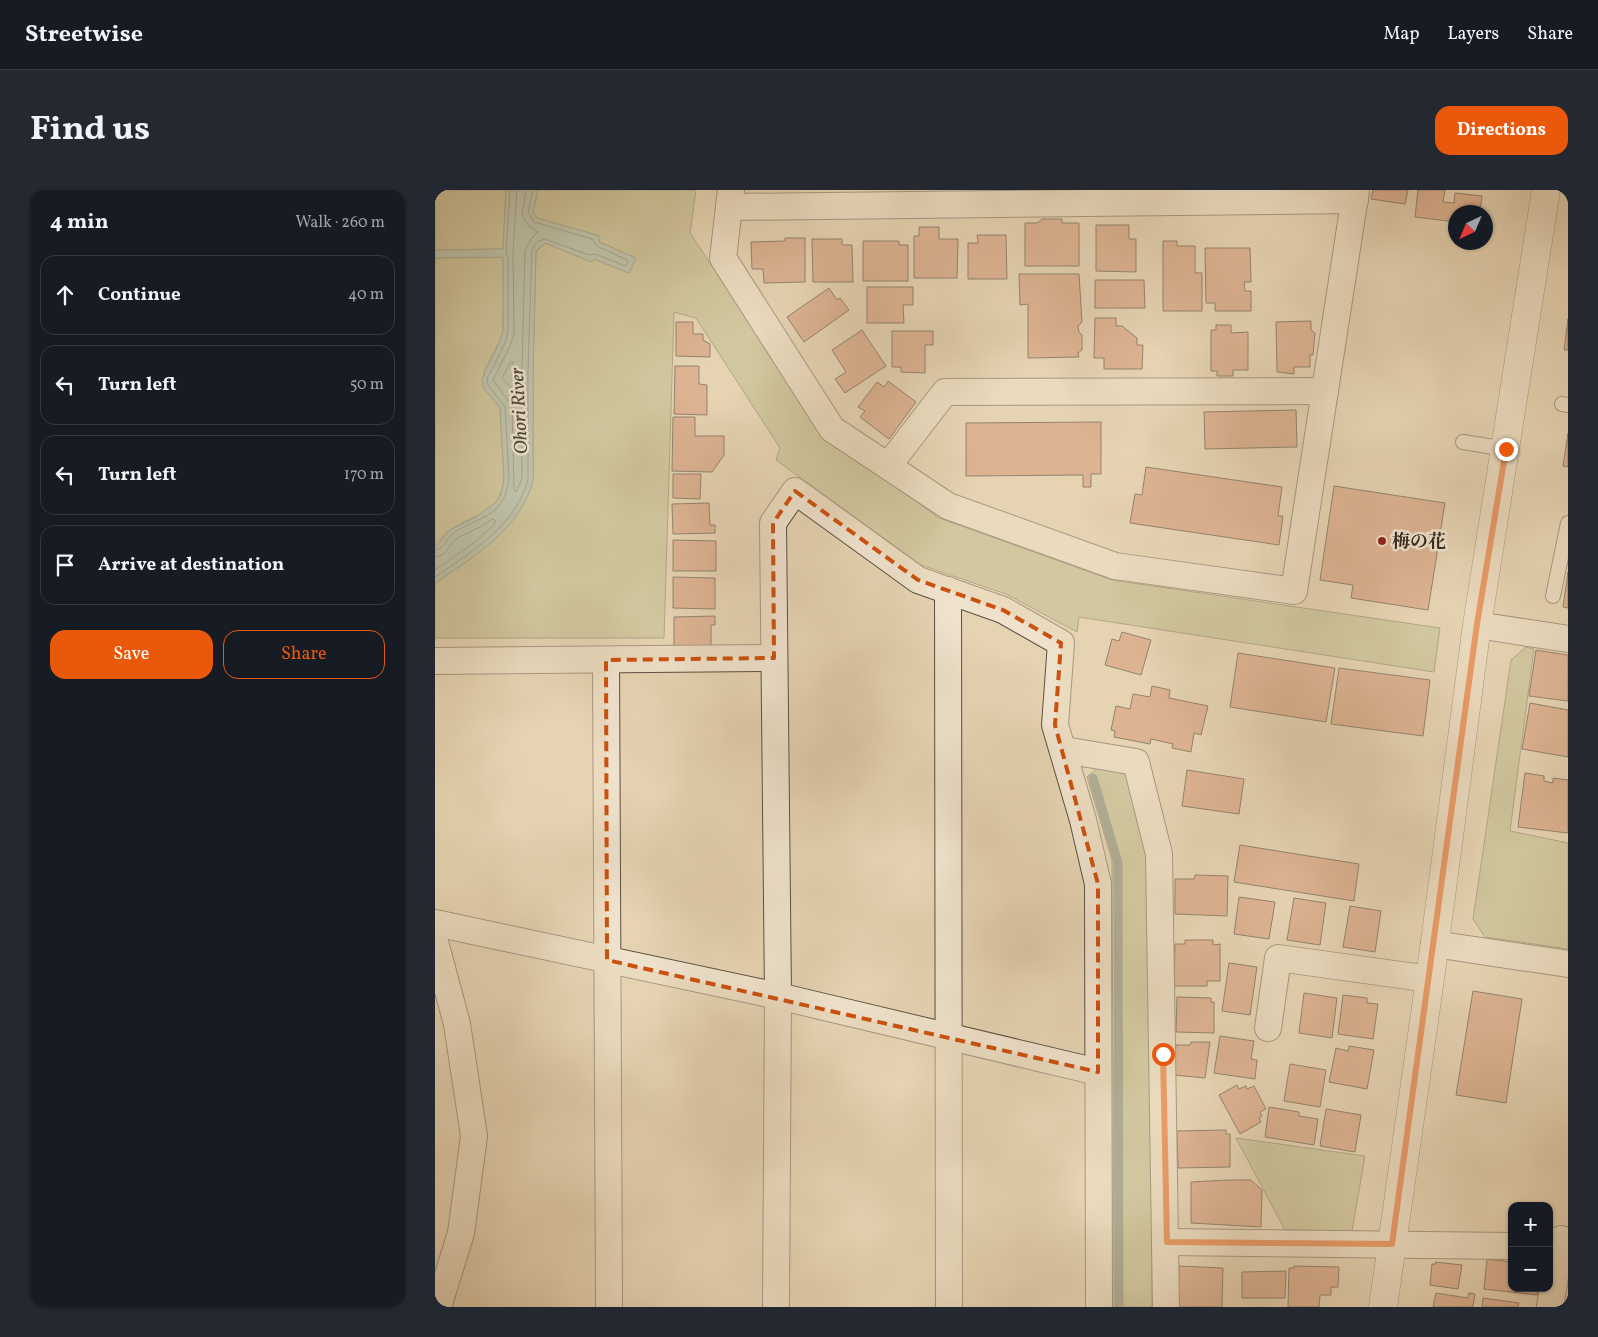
<!DOCTYPE html>
<html lang="en">
<head>
<meta charset="utf-8">
<style>
  body { margin:0; font-family:Vollkorn,"Noto Serif JP",serif; background:#242831; color:#f1f3f6 }
  .controls { position:absolute; right:15px; bottom:15px; display:grid; overflow:hidden; border-radius:10px; box-shadow:0 1px 4px #0004 }
  .controls button { width:45px; height:45px; display:grid; place-items:center; padding:0; border:0; border-bottom:1px solid #363941; background:#171b24; color:#f1f3f6; font:25px sans-serif }
  .compass { position:absolute; left:1013px; top:15px; width:45px; height:45px; border-radius:50%; background:#171b24; box-shadow:0 1px 4px #0004; rotate:224deg }
  .stop { position:absolute; width:15px; height:15px; margin:-11px; border:4px solid #ea580c; border-radius:50%; background:#fff }
  .stop.end { background:#ea580c; border-color:#fff; box-shadow:0 1px 5px #0008 }
  .list { margin:0; padding:0; list-style:none }
  h2 { display:flex; justify-content:space-between; align-items:center; height:65px; margin:0; padding:0 20px; font-size:21px }
  h2 small { font-size:16px; font-weight:400; color:#9ea1a6 }
  .list li { display:grid; grid-template-columns:32px 1fr auto; gap:15px; align-items:center; box-sizing:border-box; height:80px; margin:0 10px 10px; padding:0 10px; border:1px solid #363941; border-radius:15px }
  .list b { display:block; font-size:19px; white-space:nowrap }
  .list em { font-size:16px; font-style:normal; color:#9ea1a6 }
  .actions { display:flex; gap:10px; padding:15px 20px }
  .actions a { flex:1; padding:11px 0; border:1px solid #ea580c; border-radius:15px; text-align:center; font-size:18px; color:#ea580c }
  .actions .main { background:#ea580c; color:#fff }
  .icon { flex:none; width:28px; height:28px; fill:none; stroke:currentColor; stroke-width:2; stroke-linecap:round; stroke-linejoin:round }
  .map { position:relative; flex:none; width:1133px; height:1117px; overflow:hidden; border-radius:15px }
  header { display:flex; align-items:center; gap:30px; box-sizing:border-box; height:70px; padding:0 25px; background:#171b24; border-bottom:1px solid #363941 }
  header strong { font-size:24px }
  nav { display:flex; gap:28px; margin-inline-start:auto; font-size:18px }
  .intro { display:flex; align-items:center; justify-content:space-between; box-sizing:border-box; height:120px; padding:0 30px }
  h1 { margin:0; font-size:35px }
  .button { padding:12px 22px; border-radius:15px; background:#ea580c; color:#fff; font-size:18px; font-weight:700 }
  main { display:flex; gap:30px; padding:0 30px }
  aside { flex:1; background:#171b24; border-radius:15px; box-shadow:0 1px 4px #0004 }
  .map>svg:first-child { display:block }
  .green { fill:#bb8; stroke:#757052 }
  .water { fill:#96b8aa; stroke:#6d7d72 }
  .lines { fill:none; stroke-linecap:round; stroke-linejoin:round }
  .shore { stroke:#626e64; stroke-width:1 }
  .stream { stroke:#6d7d72; stroke-width:9 }
  .building { fill:#d28c6c; stroke:#2f241d }
  .service-casing { stroke:#5d5042; stroke-width:16 }
  .minor-casing { stroke:#5d5042; stroke-width:28 }
  .tertiary-casing { stroke:#5d5042; stroke-width:29 }
  .service { stroke:#efe2cd; stroke-width:14 }
  .minor { stroke:#efe2cd; stroke-width:26 }
  .tertiary { stroke:#efe2cd; stroke-width:28 }
  .route { stroke:#ea580c; stroke-width:6 }
  .marked { fill:none; stroke:#cc510f; stroke-width:4; stroke-dasharray:10 6; stroke-linejoin:round }
  .poi-dot { fill:#8f2418; stroke:#efe2cd; stroke-width:2 }
  .labels { text-anchor:middle; stroke-width:5; stroke-linejoin:round; paint-order:stroke }
  .poi-label { font-size:18px; font-weight:bold; fill:#2f241d; stroke:#efe2cd; text-anchor:start }
  .water-label { font-size:19px; font-style:italic; fill:#494940; stroke:#efe2cd }
</style>
</head>
<body>
<header>
<strong>Streetwise</strong>
<nav><a>Map</a><a>Layers</a><a>Share</a></nav>
</header>
<div class="intro"><h1>Find us</h1><a class="button">Directions</a></div>
<main>
<aside>
<h2>4 min<small>Walk · 260 m</small></h2>
<ul class="list">
<li><svg class="icon" aria-label="ahead" viewBox="0 0 24 24"><path d="M12 20V5M6 11l6-6 6 6"/></svg><div><b>Continue</b></div><em>40 m</em></li>
<li><svg class="icon" aria-label="left" viewBox="0 0 24 24"><path d="M17 20v-9H6M10 6l-5 5 5 5"/></svg><div><b>Turn left</b></div><em>50 m</em></li>
<li><svg class="icon" aria-label="left" viewBox="0 0 24 24"><path d="M17 20v-9H6M10 6l-5 5 5 5"/></svg><div><b>Turn left</b></div><em>170 m</em></li>
<li><svg class="icon" aria-label="arrive" viewBox="0 0 24 24"><path d="M6 21V4h12l-3 4 3 4H6"/></svg><div><b>Arrive at destination</b></div></li>
</ul>
<div class="actions"><a class="main">Save</a><a>Share</a></div>
</aside>
<div class="map">
<svg width="1133" height="1117" viewBox="0 0 1133 1117">
  <rect width="100%" height="100%" fill="#e6d3b2"/>
  <filter id="stains"><feTurbulence type="fractalNoise" baseFrequency=".004" numOctaves="4"/><feColorMatrix values="0 0 0 0 .2 0 0 0 0 .09 0 0 0 0 .02 0 0 0 .5 -.17"/></filter>
  <radialGradient id="worn" r=".72"><stop offset=".6" stop-color="#630" stop-opacity="0"/><stop offset="1" stop-color="#630" stop-opacity=".3"/></radialGradient>
  <g class="green">
    <path d="M0,0H71L68,59L0,60Z"/>
    <path d="M103,0H261L255,43L389,245L504,328L677,390L1005,438L999,482L644,427L642,442L571,404L486,375L341,270L345,258L261,128L239,122L229,448H0V393C38,367 86,339 98,290V180L101,62L110,53L157,72L159,69L194,83L200,68L163,51L165,46L102,28L98,22Z"/>
    <path d="M68,67V141L65,151L49,181L48,197L65,218L69,289C64,325 41,323 15,340C8,344 6,352 0,357V68Z"/>
    <path d="M1091,457L1099,459L1075,641L1133,653V759L1050,747L1038,729L1076,470Z"/>
    <path d="M663,577L683,579L696,589L716,664L717,1117H679L677,670L652,587Z"/>
    <path d="M801,948L930,966L917,1041L850,1040Z"/>
  </g>
  <path class="water" d="M71,0H103L98,22L102,28L165,46L164,52L201,68L194,83L159,69L157,72L110,53L101,61L98,180V290C86,339 38,367 0,393V357L15,340L41,327L64,310L67,300L69,289L65,218L48,197L47,189L65,151L68,141V67L0,68V60L68,59Z"/>
  <g class="lines">
    <g class="shore">
      <path d="M82,0L78,63L79,143L75,156L58,190L77,216L79,300L81,302L87,289V180L90,61L96,49L103,42L93,35L87,25L91,0"/>
      <path d="M78,172L79,197L77,199L67,188L75,173Z"/>
      <path d="M0,360C9,359 10,351 16,345C42,325 68,331 74,289L70,217L53,195L52,189L70,153L73,142V68L71,63L75,0"/>
      <path d="M0,367C13,366 12,356 21,349C33,342 46,338 57,329L60,330V334L40,352L0,380"/>
      <path d="M0,387C36,362 82,335 93,289V180L97,59L103,51L110,49L154,65L161,64L190,76L193,73L192,70L162,56L157,49L99,32L93,22L98,0"/>
    </g>
    <path class="stream" d="M658,588L683,673L684,1117"/>
  </g>
  <g class="building">
    <path d="M938,0H973L970,14L936,9Z"/>
    <path d="M983,0H1010L1008,12L1019,13L1020,3L1047,6L1045,22H1021V32L980,27Z"/>
    <path d="M607,29H627V33H644V76H590V33H602Z"/>
    <path d="M661,35H694V49H701V82L661,81Z"/>
    <path d="M484,37H504V49H523L522,88H479V46H484Z"/>
    <path d="M542,45H571L572,89H533V53H543Z"/>
    <path d="M350,48H370V92L329,93L328,79H317L316,52L350,51Z"/>
    <path d="M377,49H407V55H417L418,92H378Z"/>
    <path d="M428,51H464V55H473V91H428Z"/>
    <path d="M728,51H742V56H760V83H767V121H728Z"/>
    <path d="M770,58H815L816,92H809L810,101H816V121H780V113H771Z"/>
    <path d="M584,84H644L647,132L643,136L644,142L647,145V160L643,163L644,167L593,168V114L585,115Z"/>
    <path d="M660,90H709L710,118H660Z"/>
    <path d="M432,97H478V115H468L469,133H432Z"/>
    <path d="M394,98L402,110L405,108L414,120L369,152L352,127Z"/>
    <path d="M660,128H681V136H687L702,148V155H708L707,179H669V168H659Z"/>
    <path d="M1133,129V160H1129Z"/>
    <path d="M876,131V140L880,143L878,165H875V177H859V184L842,182L841,132Z"/>
    <path d="M241,132H258V144H268V150L275,154V167L241,166Z"/>
    <path d="M781,135H796V143L813,142V180H798V186H782V181H776V140H781Z"/>
    <path d="M427,140L451,176L410,203L400,189L411,182L397,160Z"/>
    <path d="M457,141H498V155H490V183L466,182V177H457Z"/>
    <path d="M240,176H264V194L272,195V225L239,224Z"/>
    <path d="M453,191L481,212L454,249L425,227L430,221L423,217L442,192L449,197Z"/>
    <path d="M861,220L862,257L770,259L769,222Z"/>
    <path d="M238,227H260V246H289V265L277,282L237,281Z"/>
    <path d="M666,232V284H656V297H648V285L531,286V233Z"/>
    <path d="M1133,243V277L1128,276Z"/>
    <path d="M711,277L847,297L843,326H848L844,355L695,333L700,304L707,305Z"/>
    <path d="M238,284H266L265,309L238,308Z"/>
    <path d="M899,296L1010,313L993,420L916,408L918,395L885,390Z"/>
    <path d="M274,313L275,335H280V343L238,344L237,314Z"/>
    <path d="M238,350L281,351V381H238Z"/>
    <path d="M1133,382V418L1128,417Z"/>
    <path d="M238,387L280,388V419L238,418Z"/>
    <path d="M280,426V435H276V458H239V427Z"/>
    <path d="M687,442L716,450L706,485L670,475L677,449L684,451Z"/>
    <path d="M1101,460L1133,465V511L1094,506Z"/>
    <path d="M803,463L900,478L891,532L795,517Z"/>
    <path d="M904,478L995,490L988,546L896,534Z"/>
    <path d="M717,496L735,500L734,508L773,516L766,545L759,543L756,562L737,558L738,554L716,549L715,554L679,547L680,541L676,540L681,516L695,519L698,504L715,507Z"/>
    <path d="M1095,513L1133,520V567L1087,559Z"/>
    <path d="M752,580L809,589L804,624L747,616Z"/>
    <path d="M1090,583L1109,586V591L1118,593V588L1133,590V643L1083,637Z"/>
    <path d="M805,655L924,674L919,711L799,692Z"/>
    <path d="M760,685L793,686L792,726L740,724V689H759Z"/>
    <path d="M804,707L840,712L834,749L799,744Z"/>
    <path d="M859,708L891,713L885,755L852,750Z"/>
    <path d="M915,716L946,721L940,762L908,757Z"/>
    <path d="M750,750H778V755L785,754V791H772V796H739L740,754H750Z"/>
    <path d="M794,773L822,777L815,825L787,821Z"/>
    <path d="M1038,801L1087,809L1071,913L1021,905Z"/>
    <path d="M869,803L902,808L897,848L864,843Z"/>
    <path d="M908,805L932,808V813L943,814L938,849L903,844Z"/>
    <path d="M742,807L776,808V812H779V843L741,842Z"/>
    <path d="M785,846L819,851L816,869L822,870L820,889L779,883Z"/>
    <path d="M756,852H775L770,888L739,885L741,855H755Z"/>
    <path d="M914,856L939,860L932,899L894,892L901,858L913,861Z"/>
    <path d="M855,874L891,880L885,917L849,911Z"/>
    <path d="M802,895L804,899L811,896L812,899L819,896L831,919L825,922L827,926L824,928L826,932L805,944L784,905Z"/>
    <path d="M834,917L864,922V926L883,929L879,955L830,947Z"/>
    <path d="M891,919L926,925L920,962L885,956Z"/>
    <path d="M791,940V944H795V977L743,978L742,941Z"/>
    <path d="M793,990H816L827,1000L826,1037L756,1033V992Z"/>
    <path d="M1052,1069L1077,1072V1098H1103L1102,1105L1049,1099Z"/>
    <path d="M1000,1072L1027,1075L1023,1099L995,1095L997,1074H1001Z"/>
    <path d="M744,1076L788,1078L787,1117H743Z"/>
    <path d="M859,1076L904,1077L903,1097H896V1105H885L884,1117H853L854,1078H859Z"/>
    <path d="M851,1081L850,1108H807V1082Z"/>
    <path d="M1001,1103L1033,1108L1034,1103L1040,1104L1038,1117H998Z"/>
    <path d="M1048,1108L1084,1113L1083,1117H1047Z"/>
  </g>
  <g class="lines">
    <g class="service-casing">
      <g id="service">
        <path d="M1127,214L1133,215"/>
        <path d="M1028,252L1071,259"/>
        <path d="M1118,406L1133,333"/>
      </g>
    </g>
    <g class="minor-casing">
      <g id="minor">
        <path d="M296,0L288,68L397,239L513,316L680,376L859,401L921,0"/>
        <path d="M294,17L920,10"/>
        <path d="M453,276L510,202L890,201"/>
        <path d="M513,400L514,1117"/>
        <path d="M1042,435L1133,449"/>
        <path d="M171,470L174,1117"/>
        <path d="M0,471L339,468"/>
        <path d="M629,560L701,572L724,664L731,1117"/>
        <path d="M0,733L343,806L663,882"/>
        <path d="M0,752L22,834L39,946L26,1043L3,1117"/>
        <path d="M999,754L1133,774"/>
        <path d="M833,838L843,768L995,789"/>
        <path d="M732,1052L1077,1056"/>
        <path d="M341,1117L343,806L338,333L360,301L483,390L568,420L626,453L620,535L648,630L663,694L664,1117"/>
        <path d="M1115,1117L1126,1049"/>
      </g>
    </g>
    <g class="tertiary-casing">
      <path id="tertiary" d="M948,1117L995,789L1042,435L1111,0"/>
    </g>
    <use href="#service" class="service"/>
    <use href="#minor" class="minor"/>
    <use href="#tertiary" class="tertiary"/>
  </g>
  <g class="lines">
    <path class="route" d="M728,864L732,1052L957,1054L1042,434L1071,259"/>
  </g>
  <path d="M0 0H1133V1117H0ZM360,301L483,390L568,420L626,453L620,535L663,694V882L172,770L171,470L339,468L338,333Z" fill="#e6d3b2" fill-opacity=".55" fill-rule="evenodd"/>
  <path class="marked" d="M360,301L483,390L568,420L626,453L620,535L663,694V882L172,770L171,470L339,468L338,333Z"/>
  <circle class="poi-dot" cx="947" cy="351" r="5"/>
  <g class="labels">
    <g class="poi-label">
      <text x="957" y="357">梅の花</text>
    </g>
    <g class="water-label">
      <text transform="translate(83 221) rotate(-93)" y="7">Ohori River</text>
    </g>
  </g>
  <rect width="100%" height="100%" filter="url(#stains)"/>
  <rect width="100%" height="100%" fill="url(#worn)"/>
</svg>
<div class="controls">
<button>+</button>
<button>−</button>
</div>
<svg class="compass" viewBox="-18 -18 36 36"><path d="M0-13l5 13h-10z" fill="#e53935"/><path d="M0 13l5-13h-10z" fill="#9ea1a6"/></svg>
<div class="stop" style="left:728px;top:864px"></div>
<div class="stop end" style="left:1071px;top:259px"></div>
</div>
</main>
</body>
</html>
